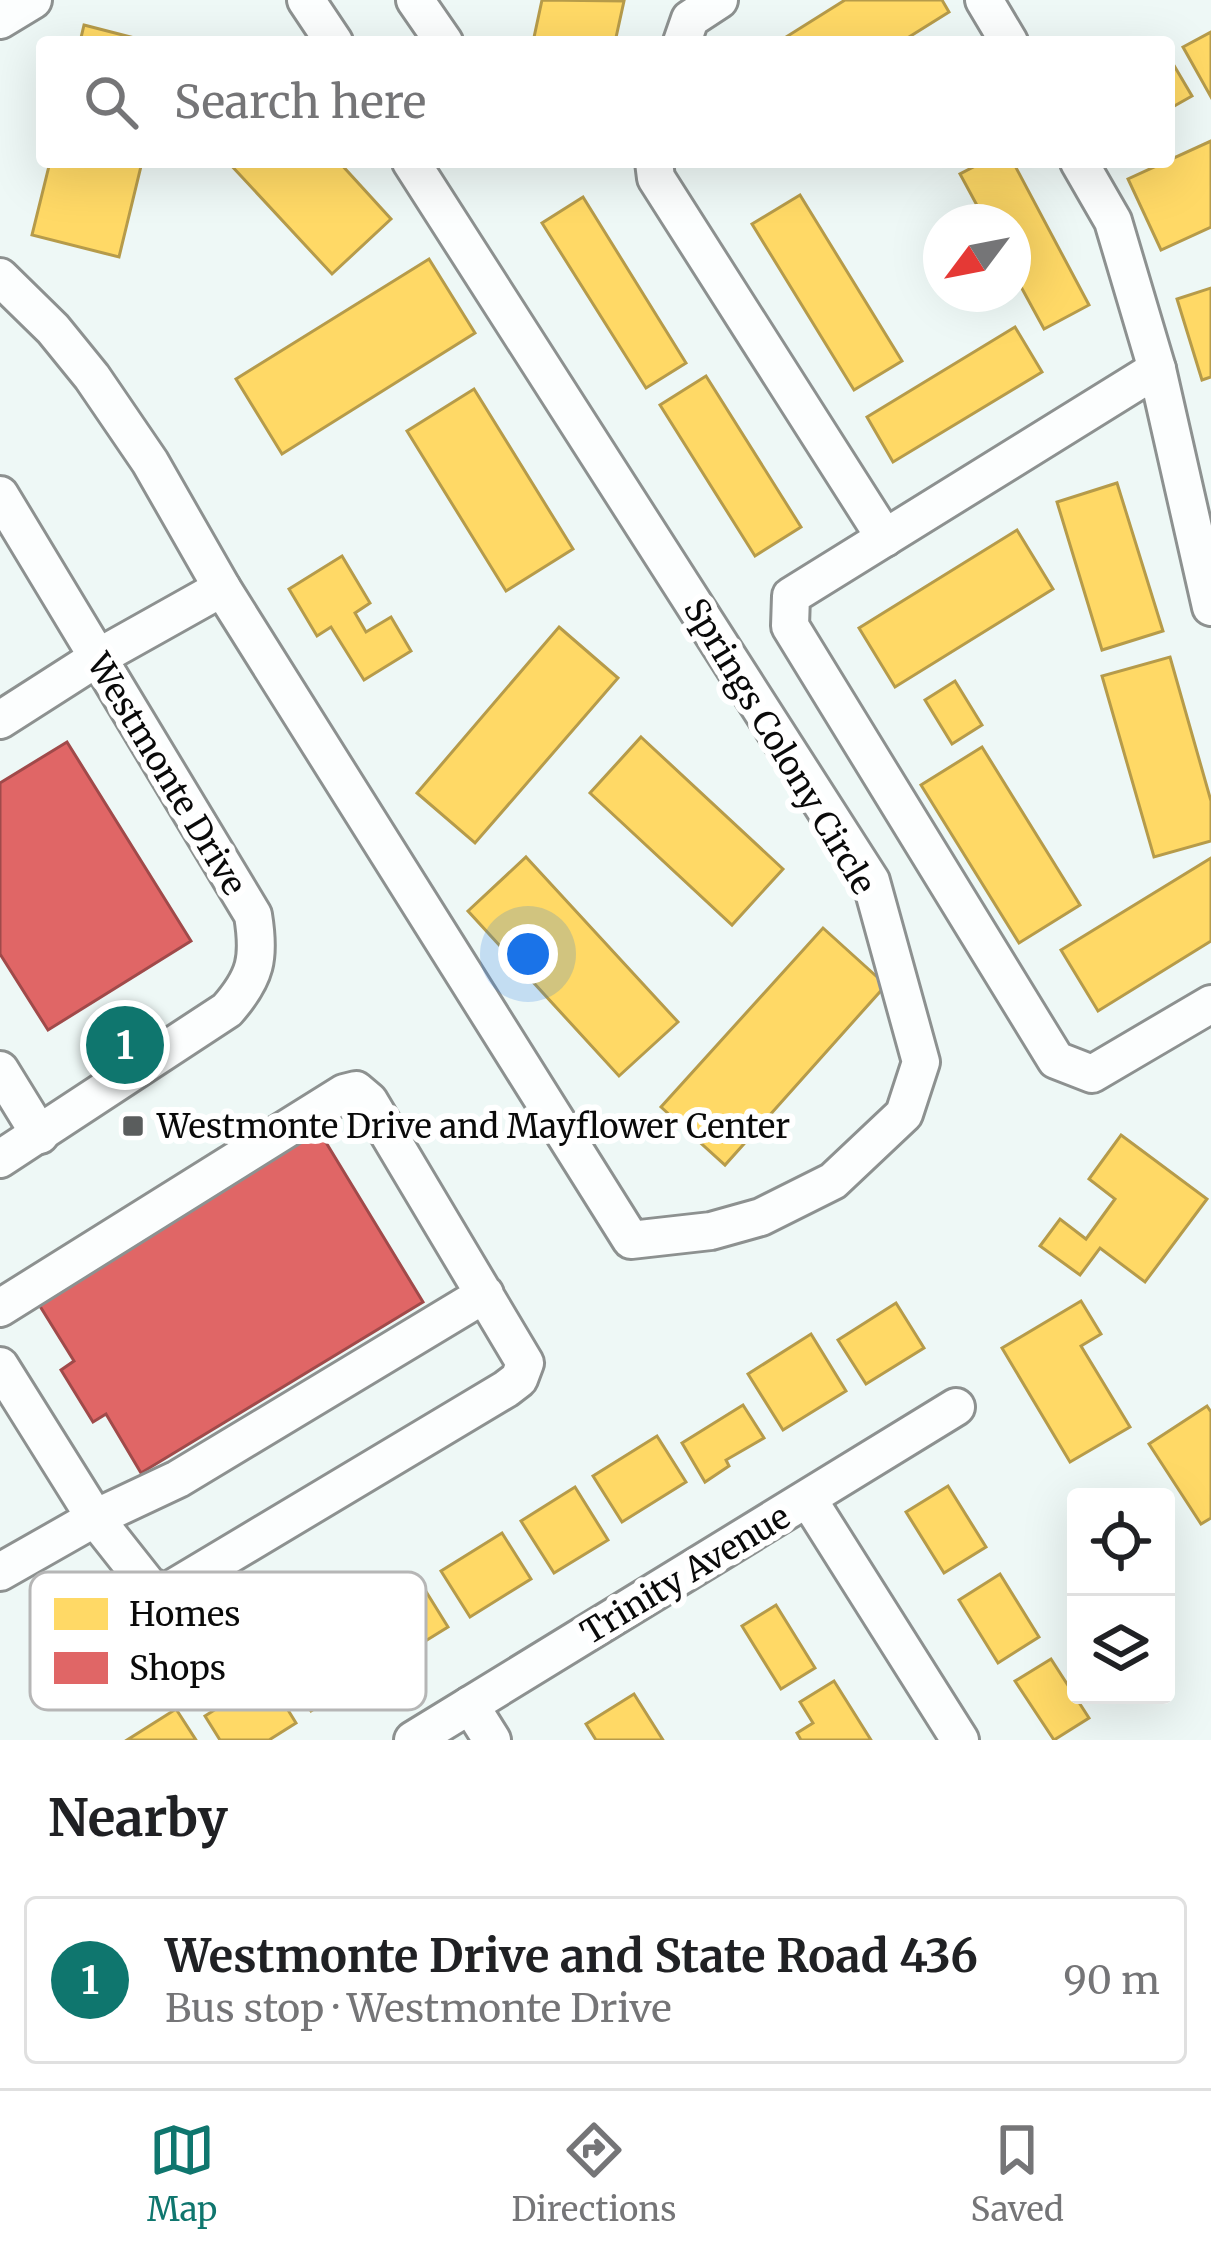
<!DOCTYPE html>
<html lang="en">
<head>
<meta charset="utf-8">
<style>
  body { margin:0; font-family:Merriweather,serif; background:#f2f2f2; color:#202124 }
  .controls { position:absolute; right:36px; bottom:36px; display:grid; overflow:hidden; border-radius:12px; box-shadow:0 12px 48px #0002 }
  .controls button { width:108px; height:108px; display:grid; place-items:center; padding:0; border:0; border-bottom:3px solid #e0e0e0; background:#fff; color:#202124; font:60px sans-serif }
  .compass { position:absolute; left:923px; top:204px; width:108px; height:108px; border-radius:50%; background:#fff; box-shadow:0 12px 48px #0002; rotate:238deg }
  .you { position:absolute; left:528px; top:954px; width:42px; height:42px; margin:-30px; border:9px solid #fff; border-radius:50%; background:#1a73e8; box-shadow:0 0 0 18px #1a73e833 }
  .badge { display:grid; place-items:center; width:78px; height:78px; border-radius:50%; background:#0f766e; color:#fff; font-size:39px; font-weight:700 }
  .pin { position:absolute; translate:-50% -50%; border:6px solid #fff; box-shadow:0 3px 12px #0006 }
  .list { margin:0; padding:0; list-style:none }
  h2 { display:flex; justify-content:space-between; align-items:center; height:156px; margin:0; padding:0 48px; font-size:51px }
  h2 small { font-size:39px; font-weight:400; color:#757577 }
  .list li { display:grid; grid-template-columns:78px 1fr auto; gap:36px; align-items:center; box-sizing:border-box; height:168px; margin:0 24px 24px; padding:0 24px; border:3px solid #e0e0e0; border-radius:12px }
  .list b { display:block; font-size:45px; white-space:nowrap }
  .list p { margin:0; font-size:39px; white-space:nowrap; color:#757577 }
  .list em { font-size:39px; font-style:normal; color:#757577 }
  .icon { flex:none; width:66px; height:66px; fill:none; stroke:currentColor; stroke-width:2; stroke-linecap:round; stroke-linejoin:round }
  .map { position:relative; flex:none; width:1211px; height:1740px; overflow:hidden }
  .search { position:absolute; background:#fff; box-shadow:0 12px 48px #0002; left:36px; right:36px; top:36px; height:132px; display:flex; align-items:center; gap:30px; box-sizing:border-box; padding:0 42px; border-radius:12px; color:#757577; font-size:45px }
  .sheet { height:348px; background:#fff }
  nav { display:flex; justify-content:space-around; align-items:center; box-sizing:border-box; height:168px; border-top:3px solid #e0e0e0; background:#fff; font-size:33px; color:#757577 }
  nav a { display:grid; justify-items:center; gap:6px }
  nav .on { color:#0f766e }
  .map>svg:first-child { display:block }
  .homes { fill:#ffd966; stroke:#b69b4a; stroke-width:3 }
  .shops { fill:#e06666; stroke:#a04a4a; stroke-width:3 }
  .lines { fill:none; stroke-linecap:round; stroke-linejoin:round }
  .minor-casing { stroke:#8d9190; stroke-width:42 }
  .minor { stroke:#fcfefe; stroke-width:36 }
  .poi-dot { fill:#5a5d5d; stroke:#fff; stroke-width:4.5 }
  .labels { text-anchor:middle; stroke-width:12; stroke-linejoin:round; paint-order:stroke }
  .street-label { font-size:33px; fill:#0a0a0a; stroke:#fff }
  .poi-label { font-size:33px; fill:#0a0a0a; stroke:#fff; text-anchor:start }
  .key { fill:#fff; stroke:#b6b6b6; stroke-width:3 }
  .key-label { font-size:33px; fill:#0a0a0a }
</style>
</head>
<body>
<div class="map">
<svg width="1211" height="1740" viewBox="0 0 1211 1740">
  <rect width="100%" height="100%" fill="#eef8f6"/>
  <g class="homes">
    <path d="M542,0L624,1L615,42H533Z"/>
    <path d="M845,0H942L949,12L901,42H788L786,37Z"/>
    <path d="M84,25L150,42H80Z"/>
    <path d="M1211,32V97L1183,47Z"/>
    <path d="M1169,57L1192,96L1169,109Z"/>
    <path d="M1211,141V227L1161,250L1128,179Z"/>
    <path d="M50,162H142L119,257L32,235Z"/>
    <path d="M228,162H339L391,219L332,274Z"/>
    <path d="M983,162H1013L1089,305L1044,329L1013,272V222H986L960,174Z"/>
    <path d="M800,195L902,361L854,390L752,224Z"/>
    <path d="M583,197L686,363L646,388L542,223Z"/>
    <path d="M429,259L475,333L282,454L236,379Z"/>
    <path d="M1211,288V377L1202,380L1177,299Z"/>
    <path d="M1015,327L1042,372L893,462L867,417Z"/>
    <path d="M706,376L801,527L755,556L660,405Z"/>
    <path d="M474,389L573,549L506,591L407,431Z"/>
    <path d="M1117,483L1163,631L1102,650L1057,502Z"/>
    <path d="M1017,530L1053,589L895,687L859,628Z"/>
    <path d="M342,556L370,603L355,613L366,632L391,617L411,651L364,680L331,627L317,636L289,589Z"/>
    <path d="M559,627L618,678L475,843L417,793Z"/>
    <path d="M1170,657L1211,801V841L1154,857L1102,676Z"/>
    <path d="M955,681L982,725L952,744L925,700Z"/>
    <path d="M641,737L783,869L732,925L590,793Z"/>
    <path d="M982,747L1080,905L1019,943L921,785Z"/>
    <path d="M526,857L678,1022L619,1076L468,911Z"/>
    <path d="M1211,858V941L1098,1011L1061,950Z"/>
    <path d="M823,928L886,985L725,1165L661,1107Z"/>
    <path d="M1121,1135L1207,1199L1145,1282L1100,1248L1080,1275L1040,1246L1060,1219L1086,1239L1115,1199L1089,1179Z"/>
    <path d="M1081,1301L1101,1334L1081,1346L1130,1427L1070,1462L1002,1348Z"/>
    <path d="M896,1303L924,1348L866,1384L838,1340Z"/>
    <path d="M811,1334L846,1391L783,1430L748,1374Z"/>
    <path d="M743,1405L764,1438L726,1460L729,1466L705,1482L682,1443Z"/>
    <path d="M1207,1406L1211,1412V1518L1201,1524L1149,1444Z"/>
    <path d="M657,1436L686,1482L622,1522L593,1476Z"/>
    <path d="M948,1486L986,1547L944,1573L906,1512Z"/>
    <path d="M575,1487L608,1540L554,1573L521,1521Z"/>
    <path d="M502,1533L531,1579L470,1617L441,1571Z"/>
    <path d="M1000,1574L1039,1637L998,1663L959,1600Z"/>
    <path d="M417,1577L448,1627L393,1661L363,1611Z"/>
    <path d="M776,1605L815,1668L781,1689L742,1626Z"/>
    <path d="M349,1632L373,1672L311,1711L280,1661L325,1633L331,1643Z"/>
    <path d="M1051,1659L1089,1718L1054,1740L1015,1681Z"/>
    <path d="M834,1681L871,1740H801L797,1733L813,1723L800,1702Z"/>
    <path d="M249,1688L259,1704L277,1692L296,1723L269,1740H220L205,1716Z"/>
    <path d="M634,1694L663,1740H596L586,1724Z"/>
    <path d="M176,1709L196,1740H127Z"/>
  </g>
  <g class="shops">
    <path d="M67,742L191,941L48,1030L0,954V783Z"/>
    <path d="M319,1131L423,1302L141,1473L106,1414L93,1422L61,1370L74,1361L38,1303Z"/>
  </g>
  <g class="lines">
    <g class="minor-casing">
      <g id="minor">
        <path d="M306,0L334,42"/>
        <path d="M415,0L444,42"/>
        <path d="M984,0L1009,42"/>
        <path d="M0,20L33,0"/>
        <path d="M682,42L690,19L719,0"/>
        <path d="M654,162L656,178L885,538"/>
        <path d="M1079,162L1113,221L1157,369L1211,607"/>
        <path d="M0,277L53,329L92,377L150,462L222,588L631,1240L711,1231L761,1217L833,1181L904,1114L921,1062L871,881L411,162"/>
        <path d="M1157,369L791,596L790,626L1056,1060L1092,1074L1211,1004"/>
        <path d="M0,495L253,915C260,958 256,977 227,1010L0,1159"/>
        <path d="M0,720L97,658L222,588"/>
        <path d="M0,1070L40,1135"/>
        <path d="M0,1308L344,1093L356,1090L369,1101L525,1363L519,1379L506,1389L170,1590L160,1591L148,1585L95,1518L178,1479L485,1294"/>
        <path d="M0,1366L95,1518L0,1572"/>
        <path d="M808,1499L960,1740"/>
        <path d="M470,1705L492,1740"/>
        <path d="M413,1740L956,1407"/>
      </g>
    </g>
    <use href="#minor" class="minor"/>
  </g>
  <rect class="poi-dot" x="121" y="1114" width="24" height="24" rx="6"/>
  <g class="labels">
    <g class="street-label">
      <text transform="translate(780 746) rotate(59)" y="12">Springs Colony Circle</text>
      <text transform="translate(167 774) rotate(59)" y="12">Westmonte Drive</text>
      <text transform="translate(685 1574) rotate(-31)" y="12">Trinity Avenue</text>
    </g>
    <g class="poi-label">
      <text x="157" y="1138">Westmonte Drive and Mayflower Center</text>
    </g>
  </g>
  <rect x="30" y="1572" width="396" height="138" rx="18" class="key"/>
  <rect x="54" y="1598" width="54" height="32" fill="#ffd966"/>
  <rect x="54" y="1652" width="54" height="32" fill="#e06666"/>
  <g class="key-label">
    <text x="129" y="1626">Homes</text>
    <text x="129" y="1680">Shops</text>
  </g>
</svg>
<div class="controls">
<button><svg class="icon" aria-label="locate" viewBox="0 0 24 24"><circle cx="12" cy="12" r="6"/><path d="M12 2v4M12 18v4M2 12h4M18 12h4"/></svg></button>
<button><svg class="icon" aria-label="layers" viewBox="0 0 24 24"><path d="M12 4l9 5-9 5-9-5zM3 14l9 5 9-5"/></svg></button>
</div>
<svg class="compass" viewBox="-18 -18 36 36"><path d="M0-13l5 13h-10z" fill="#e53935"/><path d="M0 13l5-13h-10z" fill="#757577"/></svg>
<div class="you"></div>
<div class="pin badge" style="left:125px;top:1045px">1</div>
<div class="search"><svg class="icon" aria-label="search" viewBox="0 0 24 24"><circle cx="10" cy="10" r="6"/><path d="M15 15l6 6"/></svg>Search here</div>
</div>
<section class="sheet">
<h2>Nearby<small></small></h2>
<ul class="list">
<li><span class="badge">1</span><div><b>Westmonte Drive and State Road 436</b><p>Bus stop · Westmonte Drive</p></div><em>90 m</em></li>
</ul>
</section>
<nav>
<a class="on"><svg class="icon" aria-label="map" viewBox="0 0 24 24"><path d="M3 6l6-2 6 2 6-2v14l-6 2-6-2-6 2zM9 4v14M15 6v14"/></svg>Map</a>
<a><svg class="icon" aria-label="directions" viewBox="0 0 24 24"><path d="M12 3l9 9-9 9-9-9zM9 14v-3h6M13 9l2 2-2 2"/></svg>Directions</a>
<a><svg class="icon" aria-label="saved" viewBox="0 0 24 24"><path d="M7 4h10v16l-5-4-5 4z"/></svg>Saved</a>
</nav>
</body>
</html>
